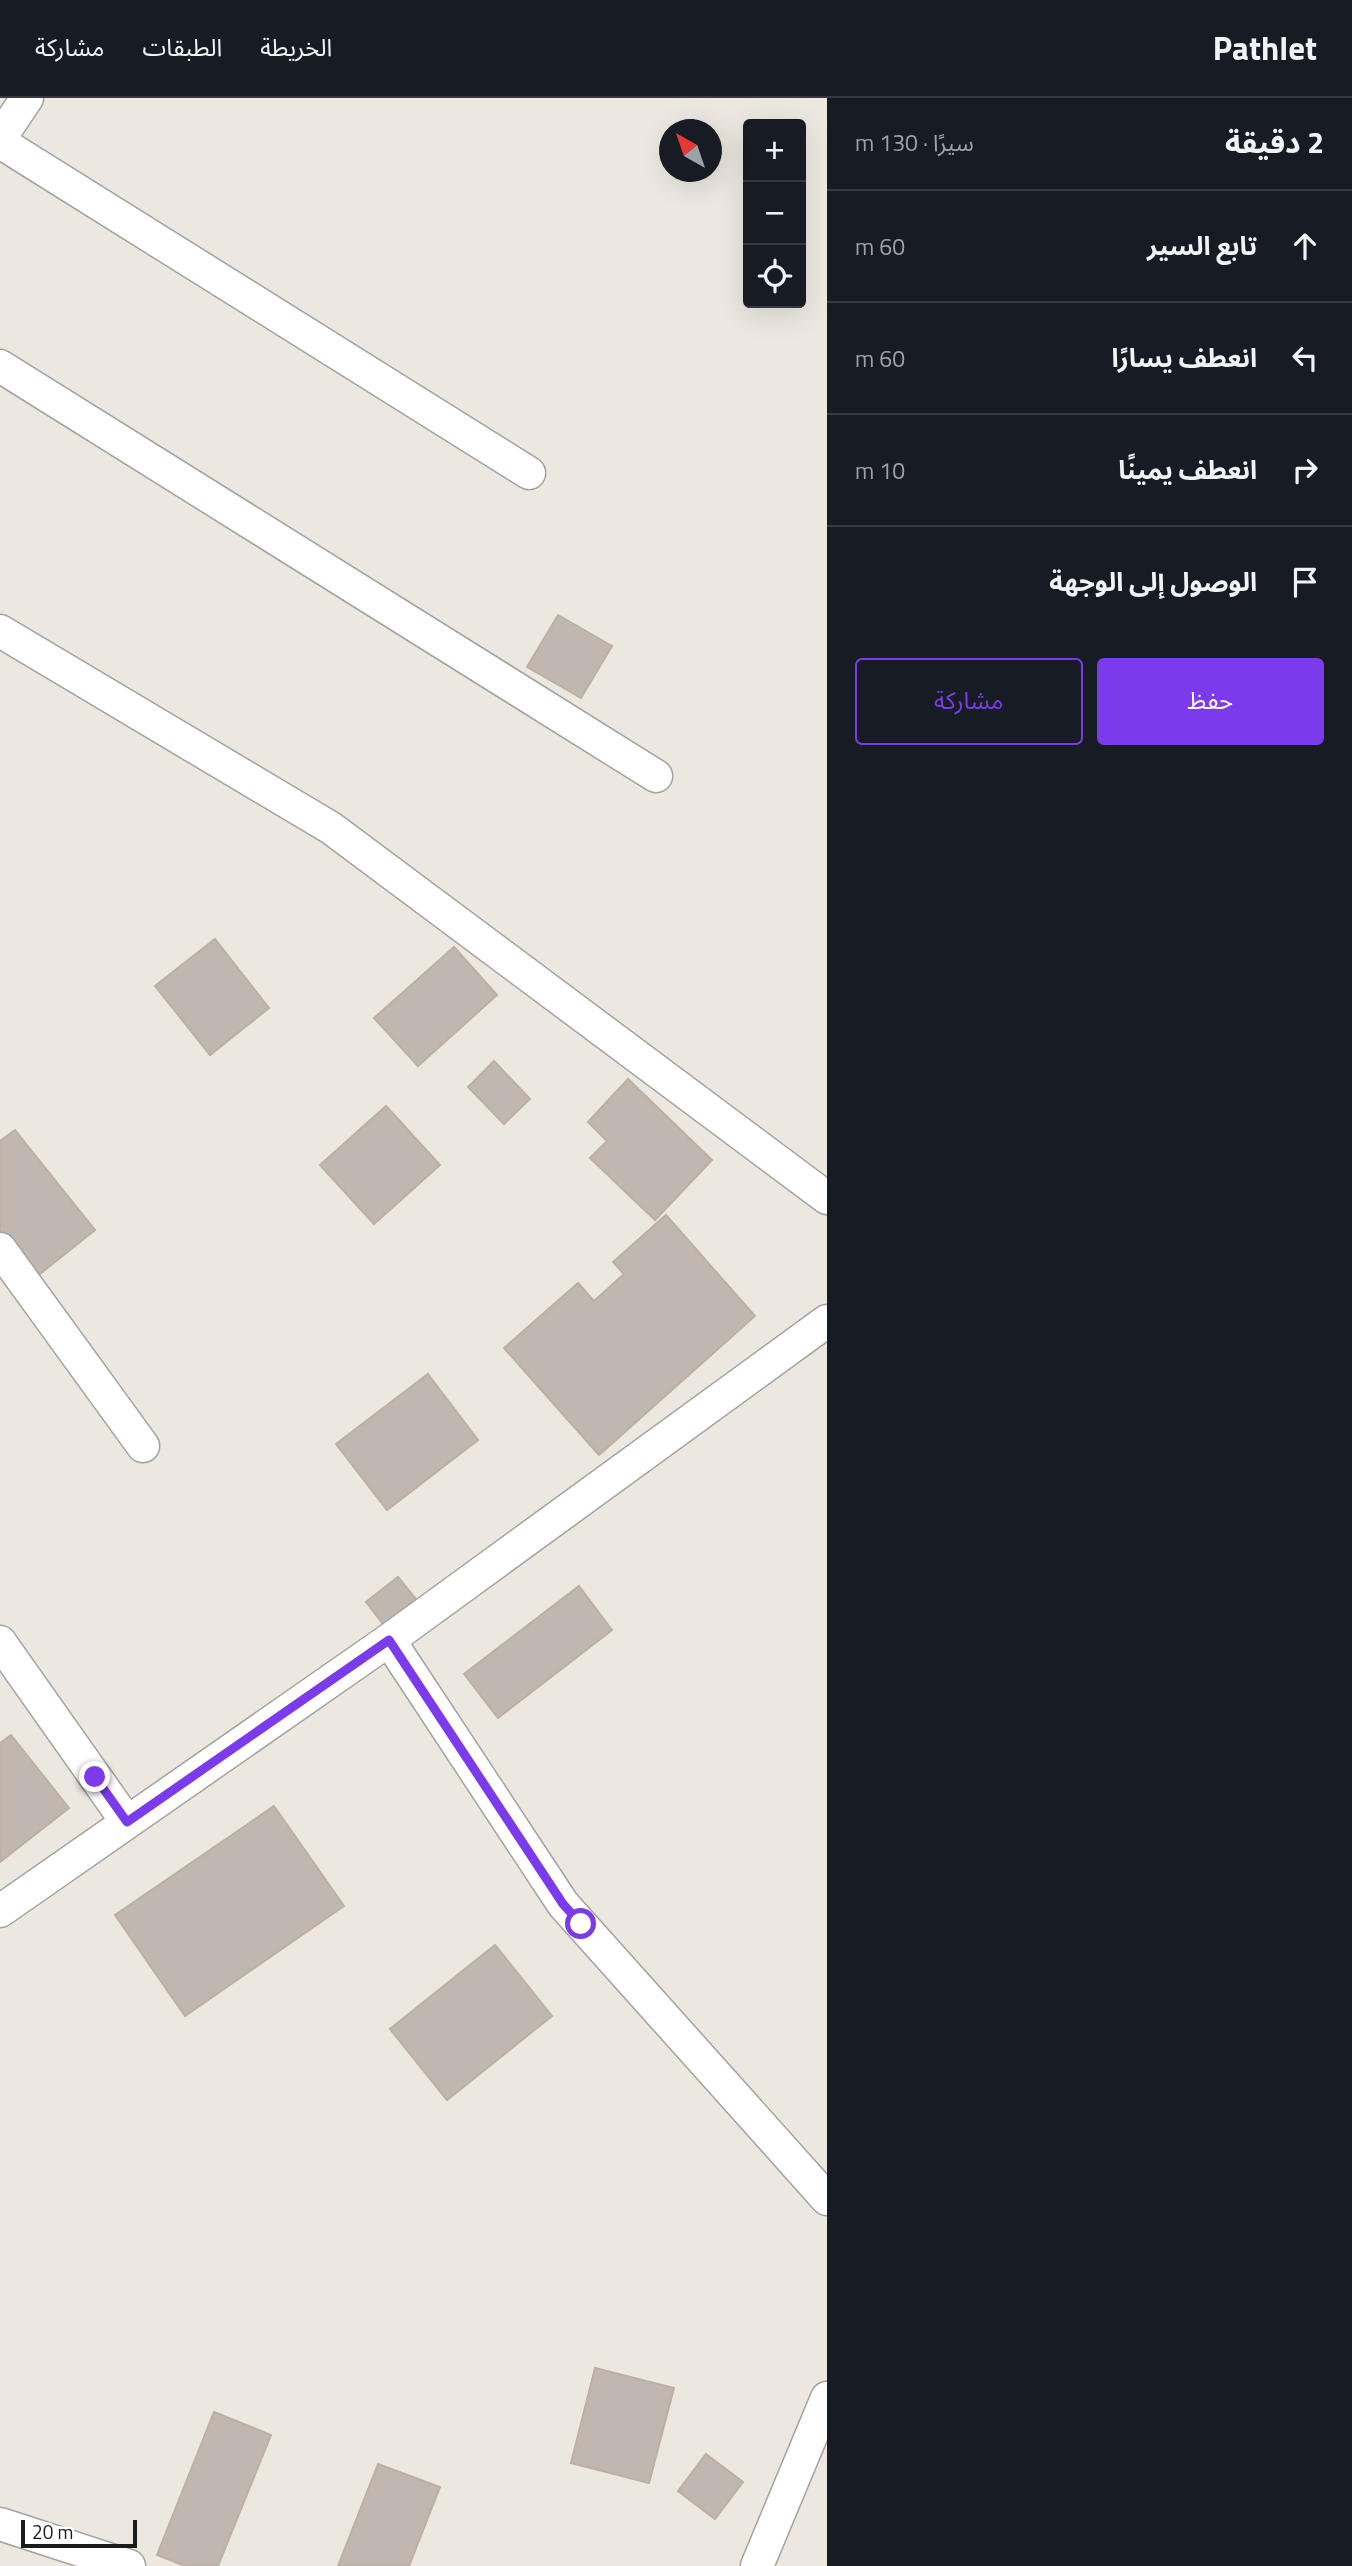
<!DOCTYPE html>
<html lang="ar">
<head>
<meta charset="utf-8">
<style>
  body { margin:0; font-family:"Titillium Web","Noto Sans Arabic",sans-serif; background:#242831; color:#f1f3f6; direction:rtl }
  .controls { position:absolute; right:21px; top:21px; display:grid; overflow:hidden; border-radius:7px; box-shadow:0 7px 28px #0002 }
  .controls button { width:63px; height:63px; display:grid; place-items:center; padding:0; border:0; border-bottom:2px solid #363941; background:#171b24; color:#f1f3f6; font:35px sans-serif }
  .compass { position:absolute; left:659px; top:21px; width:63px; height:63px; border-radius:50%; background:#171b24; box-shadow:0 7px 28px #0002; rotate:320deg }
  .scale { position:absolute; left:21px; bottom:18px; width:116px; box-sizing:border-box; padding-left:7px; border:4px solid #1b1b1b; border-top:0; font-size:19px; line-height:24px; white-space:nowrap; color:#1b1b1b; -webkit-text-stroke:5px #fff; paint-order:stroke }
  .stop { position:absolute; width:21px; height:21px; margin:-16px; border:5px solid #7c3aed; border-radius:50%; background:#fff }
  .stop.end { background:#7c3aed; border-color:#fff; box-shadow:0 2px 7px #0008 }
  .list { margin:0; padding:0; list-style:none }
  h2 { display:flex; justify-content:space-between; align-items:center; height:91px; margin:0; padding:0 28px; font-size:30px }
  h2 small { font-size:23px; font-weight:400; color:#9ea1a6 }
  .list li { display:grid; grid-template-columns:46px 1fr auto; gap:21px; align-items:center; box-sizing:border-box; height:112px; padding:0 28px; border-top:2px solid #363941 }
  .list b { display:block; font-size:26px; white-space:nowrap }
  .list em { font-size:23px; font-style:normal; color:#9ea1a6 }
  .actions { display:flex; gap:14px; padding:21px 28px }
  .actions a { flex:1; padding:16px 0; border:2px solid #7c3aed; border-radius:7px; text-align:center; font-size:24px; color:#7c3aed }
  .actions .main { background:#7c3aed; color:#fff }
  .icon { flex:none; width:38px; height:38px; fill:none; stroke:currentColor; stroke-width:2; stroke-linecap:round; stroke-linejoin:round }
  .map { position:relative; flex:none; width:827px; height:2468px; overflow:hidden; direction:ltr }
  header { display:flex; align-items:center; gap:42px; box-sizing:border-box; height:98px; padding:0 35px; background:#171b24; border-bottom:2px solid #363941 }
  header strong { font-size:33px }
  nav { display:flex; gap:38px; margin-inline-start:auto; font-size:24px }
  main { display:flex }
  aside { flex:1; background:#171b24 }
  .map>svg:first-child { display:block }
  .building { fill:#c0b8b0; stroke:#bdafa3; stroke-width:2 }
  .lines { fill:none; stroke-linecap:round; stroke-linejoin:round }
  .street-casing { stroke:#a2a2a2; stroke-width:35 }
  .street { stroke:#fff; stroke-width:32 }
  .route { stroke:#7c3aed; stroke-width:9 }
</style>
</head>
<body>
<header>
<strong>Pathlet</strong>
<nav><a>الخريطة</a><a>الطبقات</a><a>مشاركة</a></nav>
</header>
<main>
<aside>
<h2>2 دقيقة<small>سيرًا · 130 m</small></h2>
<ul class="list">
<li><svg class="icon" aria-label="ahead" viewBox="0 0 24 24"><path d="M12 20V5M6 11l6-6 6 6"/></svg><div><b>تابع السير</b></div><em>60 m</em></li>
<li><svg class="icon" aria-label="left" viewBox="0 0 24 24"><path d="M17 20v-9H6M10 6l-5 5 5 5"/></svg><div><b>انعطف يسارًا</b></div><em>60 m</em></li>
<li><svg class="icon" aria-label="right" viewBox="0 0 24 24"><path d="M7 20v-9h11M14 6l5 5-5 5"/></svg><div><b>انعطف يمينًا</b></div><em>10 m</em></li>
<li><svg class="icon" aria-label="arrive" viewBox="0 0 24 24"><path d="M6 21V4h12l-3 4 3 4H6"/></svg><div><b>الوصول إلى الوجهة</b></div></li>
</ul>
<div class="actions"><a class="main">حفظ</a><a>مشاركة</a></div>
</aside>
<div class="map">
<svg width="827" height="2468" viewBox="0 0 827 2468">
  <rect width="100%" height="100%" fill="#ece8e0"/>
  <g class="building">
    <path d="M558,517L612,548L581,600L527,569Z"/>
    <path d="M215,841L269,910L210,957L155,888Z"/>
    <path d="M454,849L497,897L418,968L374,920Z"/>
    <path d="M494,963L530,1001L504,1026L468,989Z"/>
    <path d="M628,981L712,1062L655,1122L590,1060L607,1043L588,1024Z"/>
    <path d="M386,1008L440,1067L374,1126L320,1067Z"/>
    <path d="M15,1032L95,1132L21,1191L0,1165V1043Z"/>
    <path d="M666,1117L755,1218L599,1357L504,1250L578,1185L594,1203L624,1176L613,1164Z"/>
    <path d="M428,1276L478,1342L387,1412L336,1346Z"/>
    <path d="M398,1479L419,1505L386,1530L366,1504Z"/>
    <path d="M579,1488L612,1532L498,1620L464,1576Z"/>
    <path d="M11,1637L69,1710L0,1764V1645Z"/>
    <path d="M274,1708L344,1808L185,1918L115,1817Z"/>
    <path d="M495,1847L552,1918L447,2002L390,1931Z"/>
    <path d="M595,2270L674,2290L649,2385L571,2365Z"/>
    <path d="M214,2314L271,2337L218,2468H185L157,2457Z"/>
    <path d="M706,2356L743,2384L715,2421L678,2393Z"/>
    <path d="M378,2366L440,2389L409,2468H338Z"/>
  </g>
  <g class="lines">
    <g class="street-casing">
      <g id="street">
        <path d="M0,40L27,0"/>
        <path d="M0,44L529,375"/>
        <path d="M0,268L656,678"/>
        <path d="M0,533L331,730L827,1100"/>
        <path d="M0,1151L143,1348"/>
        <path d="M389,1542L563,1806L827,2101"/>
        <path d="M0,1544L127,1724"/>
        <path d="M0,1813L389,1542L827,1223"/>
        <path d="M0,2426L129,2468"/>
        <path d="M757,2468L827,2300"/>
      </g>
    </g>
    <use href="#street" class="street"/>
  </g>
  <g class="lines">
    <path class="route" d="M95,1679L127,1724L389,1542L563,1806L581,1826"/>
  </g>
</svg>
<div class="controls">
<button>+</button>
<button>−</button>
<button><svg class="icon" aria-label="locate" viewBox="0 0 24 24"><circle cx="12" cy="12" r="6"/><path d="M12 2v4M12 18v4M2 12h4M18 12h4"/></svg></button>
</div>
<svg class="compass" viewBox="-18 -18 36 36"><path d="M0-13l5 13h-10z" fill="#e53935"/><path d="M0 13l5-13h-10z" fill="#9ea1a6"/></svg>
<div class="scale">20 m</div>
<div class="stop" style="left:581px;top:1826px"></div>
<div class="stop end" style="left:95px;top:1679px"></div>
</div>
</main>
</body>
</html>
